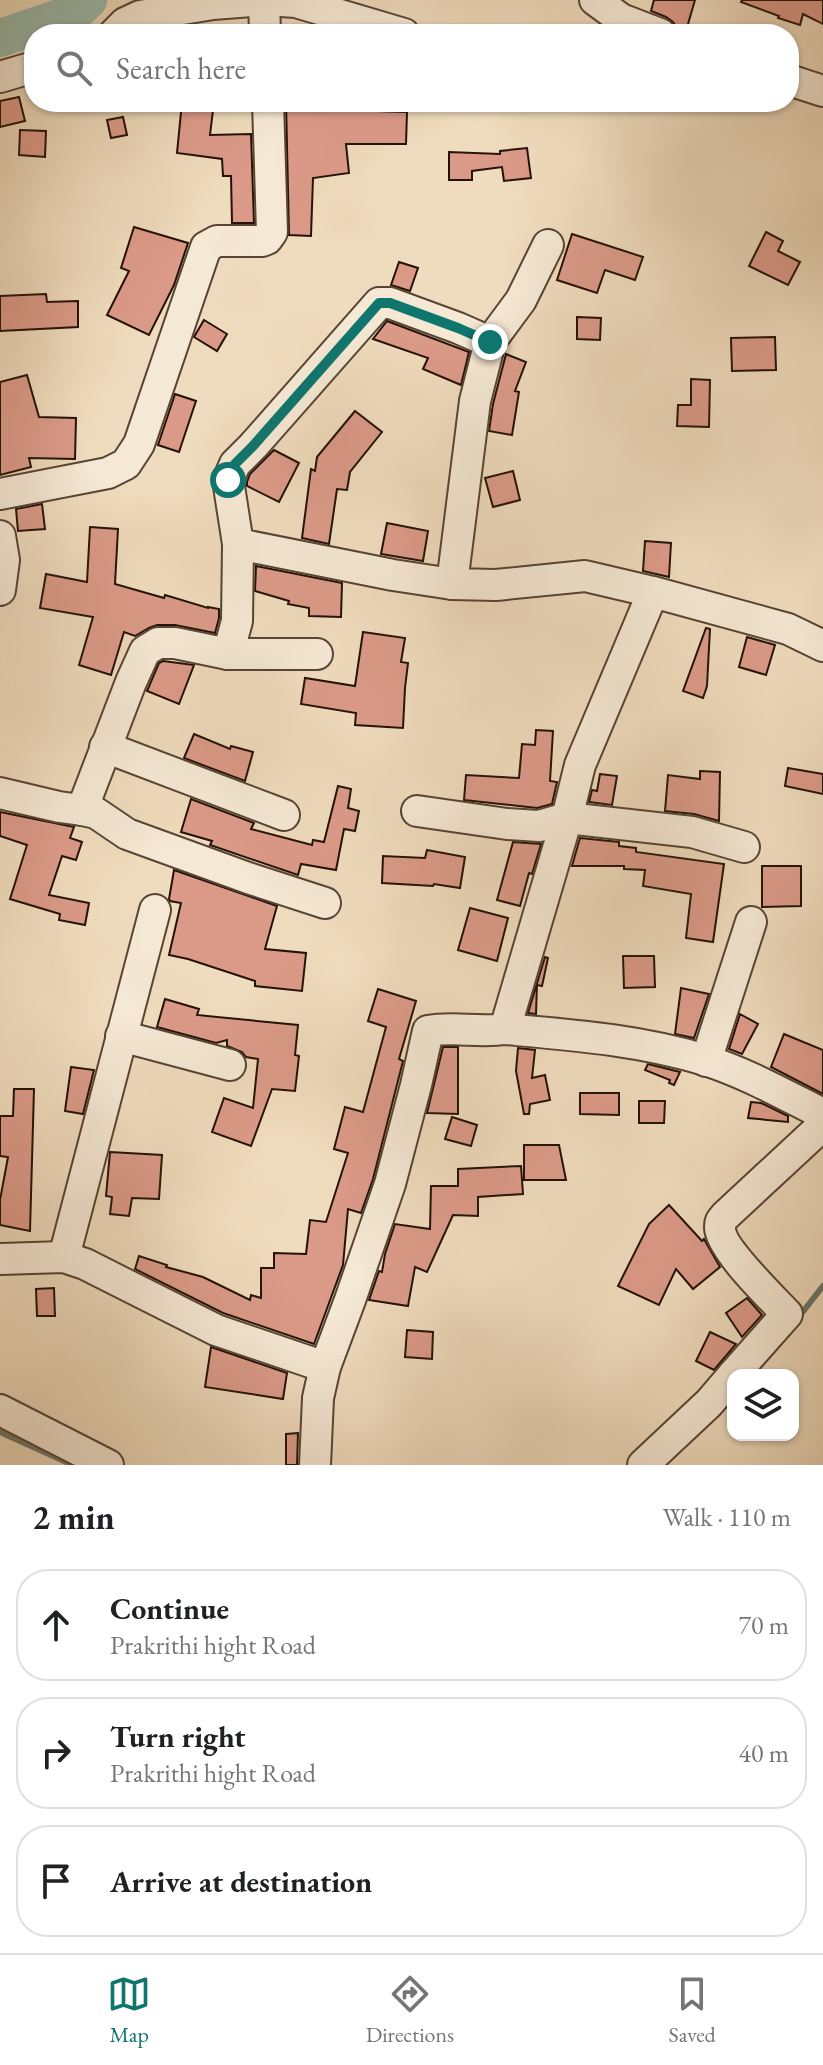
<!DOCTYPE html>
<html lang="en">
<head>
<meta charset="utf-8">
<style>
  body { margin:0; font-family:"EB Garamond",serif; background:#f2f2f2; color:#202124 }
  .controls { position:absolute; right:24px; bottom:24px; display:grid; overflow:hidden; border-radius:16px; box-shadow:0 2px 6px #0004 }
  .controls button { width:72px; height:72px; display:grid; place-items:center; padding:0; border:0; border-bottom:2px solid #e0e0e0; background:#fff; color:#202124; font:40px sans-serif }
  .stop { position:absolute; width:24px; height:24px; margin:-18px; border:6px solid #0f766e; border-radius:50%; background:#fff }
  .stop.end { background:#0f766e; border-color:#fff; box-shadow:0 2px 8px #0008 }
  .list { margin:0; padding:0; list-style:none }
  h2 { display:flex; justify-content:space-between; align-items:center; height:104px; margin:0; padding:0 32px; font-size:34px }
  h2 small { font-size:26px; font-weight:400; color:#757577 }
  .list li { display:grid; grid-template-columns:52px 1fr auto; gap:24px; align-items:center; box-sizing:border-box; height:112px; margin:0 16px 16px; padding:0 16px; border:2px solid #e0e0e0; border-radius:32px }
  .list b { display:block; font-size:30px; white-space:nowrap }
  .list p { margin:0; font-size:26px; white-space:nowrap; color:#757577 }
  .list em { font-size:26px; font-style:normal; color:#757577 }
  .icon { flex:none; width:44px; height:44px; fill:none; stroke:currentColor; stroke-width:2; stroke-linecap:round; stroke-linejoin:round }
  .map { position:relative; flex:none; width:823px; height:1465px; overflow:hidden }
  .search { position:absolute; background:#fff; box-shadow:0 2px 6px #0004; left:24px; right:24px; top:24px; height:88px; display:flex; align-items:center; gap:20px; box-sizing:border-box; padding:0 28px; border-radius:32px; color:#757577; font-size:30px }
  .sheet { height:488px; background:#fff }
  nav { display:flex; justify-content:space-around; align-items:center; box-sizing:border-box; height:112px; border-top:2px solid #e0e0e0; background:#fff; font-size:22px; color:#757577 }
  nav a { display:grid; justify-items:center; gap:4px }
  nav .on { color:#0f766e }
  .map>svg:first-child { display:block }
  .lines { fill:none; stroke-linecap:round; stroke-linejoin:round }
  .stream { stroke:#6b776b; stroke-width:6 }
  .river { stroke:#9abbad; stroke-width:38 }
  .building { fill:#db9a88; stroke:#241207; stroke-width:2 }
  .minor-casing { stroke:#574434; stroke-width:34 }
  .minor { stroke:#f5e8d4; stroke-width:30 }
  .route { stroke:#0f766e; stroke-width:10 }
</style>
</head>
<body>
<div class="map">
<svg width="823" height="1465" viewBox="0 0 823 1465">
  <rect width="100%" height="100%" fill="#efdbbd"/>
  <filter id="stains"><feTurbulence type="fractalNoise" baseFrequency=".0025" numOctaves="4"/><feColorMatrix values="0 0 0 0 .2 0 0 0 0 .09 0 0 0 0 .02 0 0 0 .5 -.17"/></filter>
  <radialGradient id="worn" r=".72"><stop offset=".6" stop-color="#630" stop-opacity="0"/><stop offset="1" stop-color="#630" stop-opacity=".3"/></radialGradient>
  <g class="lines">
    <g class="stream">
      <path d="M798,1318L823,1286"/>
      <path d="M0,1432L73,1465"/>
    </g>
    <path class="river" d="M0,38L74,13L88,0"/>
  </g>
  <g class="building">
    <path d="M654,0H695L686,31L677,28L673,22L666,17L651,11Z"/>
    <path d="M742,0H823V24L803,14L800,25L778,18L779,16L741,2Z"/>
    <path d="M19,97L25,121L0,127V101Z"/>
    <path d="M182,102H214L210,135L251,134L254,223H232L231,176H223L222,159L177,153Z"/>
    <path d="M286,102H347L346,110L407,112L406,144H346L349,173L313,178L311,236L289,235Z"/>
    <path d="M123,117L127,135L111,138L107,120Z"/>
    <path d="M20,130L46,131L45,157L19,155Z"/>
    <path d="M527,148L531,178L504,181L502,167L472,171V180H449V152L500,154V151Z"/>
    <path d="M134,227L188,243L174,285L149,335L107,315L129,271L121,268Z"/>
    <path d="M766,232L783,241L778,251L800,262L788,285L749,266Z"/>
    <path d="M572,234L643,257L635,280L605,270L597,293L557,280Z"/>
    <path d="M399,262L418,268L410,291L391,285Z"/>
    <path d="M46,294L47,302L78,301V327L0,331V296Z"/>
    <path d="M577,317L601,318L600,340L577,339Z"/>
    <path d="M204,320L227,334L217,351L194,337Z"/>
    <path d="M387,321L469,352L461,385L423,369L428,358L373,339Z"/>
    <path d="M775,337L776,370L732,371L731,338Z"/>
    <path d="M506,354L526,362L515,391L519,392L512,435L489,431L493,404Z"/>
    <path d="M27,375L39,417L76,418L75,459L29,458L31,467L0,475V382Z"/>
    <path d="M691,379L710,380L709,427L677,426L678,405H691Z"/>
    <path d="M175,394L196,401L179,452L158,445Z"/>
    <path d="M355,411L382,432L350,472L347,490L337,489L329,544L302,538L311,469L315,471L317,457Z"/>
    <path d="M274,450L299,463L279,502L247,486V482L250,474Z"/>
    <path d="M513,471L520,500L493,507L485,478Z"/>
    <path d="M42,504L45,529L18,531L16,509Z"/>
    <path d="M387,523L428,531L423,561L381,554Z"/>
    <path d="M90,527L118,529L115,584L164,598L165,595L208,608V607L219,609V618L215,633L175,625H157L149,628L135,636L124,632L111,675L79,665L93,617L40,608L46,574L87,582Z"/>
    <path d="M645,541L671,543L669,577L643,571Z"/>
    <path d="M256,566L342,583L341,617L309,616V608L288,604L289,601L255,591Z"/>
    <path d="M706,628L710,629L707,686L703,698L683,691Z"/>
    <path d="M363,632L405,638L401,662L408,663L405,688L403,728L355,725L356,713L301,704L305,678L355,686Z"/>
    <path d="M747,637L775,645L766,675L739,667Z"/>
    <path d="M163,661L194,665L179,704L147,691L159,663Z"/>
    <path d="M536,730L553,731L550,781L557,782L552,804L537,808L464,800L466,775L519,778L522,744L535,745Z"/>
    <path d="M194,734L230,749L231,746L253,752L245,781L184,758Z"/>
    <path d="M788,768L823,774V794L785,786Z"/>
    <path d="M700,771L720,772L719,821L694,814L665,811L668,775L700,779Z"/>
    <path d="M600,774L617,776L612,805L589,802L592,790L597,791Z"/>
    <path d="M338,786L351,789L348,808L359,811L355,831L344,829L336,870L301,864L298,875L210,845L212,841L181,832L191,799L254,823L251,829L312,845L313,840L324,842Z"/>
    <path d="M0,812L74,827L70,838L82,842L76,860L62,856L49,895L89,903L85,925L59,920L60,914L10,899L27,845L0,836Z"/>
    <path d="M580,838L619,842V846L636,848V852L724,864L713,942L686,938L691,894L643,886L645,870L624,869V866H572Z"/>
    <path d="M513,842L541,844L532,874L529,873L520,906L497,900Z"/>
    <path d="M427,850L465,857L460,888L434,884L433,886L382,883L383,856L425,858Z"/>
    <path d="M762,866H801V906L762,907Z"/>
    <path d="M174,870L277,906L265,949L306,953L302,991L255,986V981L188,959L169,955L181,903L170,901L169,899Z"/>
    <path d="M470,908L508,918L497,961L458,950Z"/>
    <path d="M623,956H654L655,987L624,988Z"/>
    <path d="M545,957L548,958L542,986L537,985L536,1014L528,1013Z"/>
    <path d="M681,988L709,994L694,1038L675,1034Z"/>
    <path d="M378,989L416,1001L399,1059L403,1061L373,1179L361,1213L348,1209L343,1265L314,1344L223,1313L135,1269L139,1256L167,1265L166,1267L203,1277L250,1300L251,1295L261,1298V1268H274V1253L306,1254L310,1220L326,1222L348,1153L334,1149L345,1107L363,1112L386,1027L368,1021Z"/>
    <path d="M165,999L199,1009L197,1015L298,1025L295,1055L299,1056L295,1091L272,1089L251,1146L212,1132L224,1098L253,1108L258,1059L246,1057L242,1052L227,1046V1040L216,1043L157,1027Z"/>
    <path d="M740,1014L758,1024L742,1054L729,1049Z"/>
    <path d="M784,1034L823,1050V1094L771,1067Z"/>
    <path d="M443,1047H458V1114L427,1113Z"/>
    <path d="M518,1048L535,1050L532,1078L545,1075L550,1100L530,1104L529,1114H524L516,1071Z"/>
    <path d="M648,1064L680,1072L674,1085L669,1083L670,1080L645,1070Z"/>
    <path d="M71,1067L94,1070L83,1114L65,1111Z"/>
    <path d="M14,1089H34L30,1231L0,1225V1200L8,1157L0,1156V1116H13Z"/>
    <path d="M580,1093H619V1115L580,1114Z"/>
    <path d="M639,1101H665L664,1123H639Z"/>
    <path d="M751,1102L761,1103L788,1116V1122L748,1118Z"/>
    <path d="M452,1117L477,1125L471,1146L445,1139Z"/>
    <path d="M524,1145H559L566,1180H524Z"/>
    <path d="M110,1152L162,1155L159,1199L132,1198L129,1216L110,1214L112,1197L106,1196Z"/>
    <path d="M521,1166L523,1194L478,1197V1216L453,1215L427,1272L415,1267L408,1306L369,1300L379,1271L382,1272L385,1254L395,1224L430,1229L431,1186H458V1169Z"/>
    <path d="M669,1205L702,1241L704,1239L720,1267L693,1289L676,1269L659,1305L618,1286L649,1224Z"/>
    <path d="M54,1288L55,1316H37L36,1289Z"/>
    <path d="M747,1298L762,1315L742,1337L726,1313Z"/>
    <path d="M407,1330L433,1332L432,1359L405,1357Z"/>
    <path d="M710,1332L736,1344L714,1370L696,1361Z"/>
    <path d="M211,1347L287,1373L283,1399L205,1387Z"/>
    <path d="M298,1433L297,1465H286V1434Z"/>
  </g>
  <g class="lines">
    <g class="minor-casing">
      <g id="minor">
        <path d="M264,0L265,34"/>
        <path d="M595,0L621,19L660,34"/>
        <path d="M114,34L125,23L140,16L213,4L264,0L296,2L404,34"/>
        <path d="M0,77L34,67"/>
        <path d="M789,80L823,91"/>
        <path d="M490,342L521,300L548,245"/>
        <path d="M0,494L108,473L126,464L139,444L206,247L217,241H262L267,239L272,232L268,102"/>
        <path d="M0,536L4,560L0,590"/>
        <path d="M238,544L393,575L452,584"/>
        <path d="M228,654L237,621L238,544L228,480L235,464L253,446L379,303H390L458,328L490,342L475,401L452,584L496,585L585,576L653,592"/>
        <path d="M105,747L284,815"/>
        <path d="M0,793L59,807L82,810L131,682L145,651L158,643H175L228,654H317"/>
        <path d="M82,810L96,813L127,834L248,878L325,903"/>
        <path d="M417,811L507,824L539,826L567,818L692,832L744,847"/>
        <path d="M505,1029C572,1035 640,1040 705,1060C746,1073 785,1095 823,1114"/>
        <path d="M121,1036L230,1065"/>
        <path d="M706,1061L751,922"/>
        <path d="M64,1257L155,910"/>
        <path d="M0,1259L64,1257L85,1264L216,1330L325,1367"/>
        <path d="M733,1375L787,1314C772,1298 719,1247 720,1227C720,1221 721,1221 725,1216L823,1125"/>
        <path d="M0,1410L108,1465"/>
        <path d="M315,1465L318,1398L325,1367L350,1300L390,1184L416,1085L428,1031C453,1026 479,1033 505,1029L567,818L580,765L653,592L788,629L823,646"/>
        <path d="M643,1465L709,1403L733,1375"/>
      </g>
    </g>
    <use href="#minor" class="minor"/>
  </g>
  <g class="lines">
    <path class="route" d="M228,480L235,464L253,446L379,303H390L458,328L490,342"/>
  </g>
  <rect width="100%" height="100%" filter="url(#stains)"/>
  <rect width="100%" height="100%" fill="url(#worn)"/>
</svg>
<div class="controls">
<button><svg class="icon" aria-label="layers" viewBox="0 0 24 24"><path d="M12 4l9 5-9 5-9-5zM3 14l9 5 9-5"/></svg></button>
</div>
<div class="stop" style="left:228px;top:480px"></div>
<div class="stop end" style="left:490px;top:342px"></div>
<div class="search"><svg class="icon" aria-label="search" viewBox="0 0 24 24"><circle cx="10" cy="10" r="6"/><path d="M15 15l6 6"/></svg>Search here</div>
</div>
<section class="sheet">
<h2>2 min<small>Walk · 110 m</small></h2>
<ul class="list">
<li><svg class="icon" aria-label="ahead" viewBox="0 0 24 24"><path d="M12 20V5M6 11l6-6 6 6"/></svg><div><b>Continue</b><p>Prakrithi hight Road</p></div><em>70 m</em></li>
<li><svg class="icon" aria-label="right" viewBox="0 0 24 24"><path d="M7 20v-9h11M14 6l5 5-5 5"/></svg><div><b>Turn right</b><p>Prakrithi hight Road</p></div><em>40 m</em></li>
<li><svg class="icon" aria-label="arrive" viewBox="0 0 24 24"><path d="M6 21V4h12l-3 4 3 4H6"/></svg><div><b>Arrive at destination</b></div></li>
</ul>
</section>
<nav>
<a class="on"><svg class="icon" aria-label="map" viewBox="0 0 24 24"><path d="M3 6l6-2 6 2 6-2v14l-6 2-6-2-6 2zM9 4v14M15 6v14"/></svg>Map</a>
<a><svg class="icon" aria-label="directions" viewBox="0 0 24 24"><path d="M12 3l9 9-9 9-9-9zM9 14v-3h6M13 9l2 2-2 2"/></svg>Directions</a>
<a><svg class="icon" aria-label="saved" viewBox="0 0 24 24"><path d="M7 4h10v16l-5-4-5 4z"/></svg>Saved</a>
</nav>
</body>
</html>
